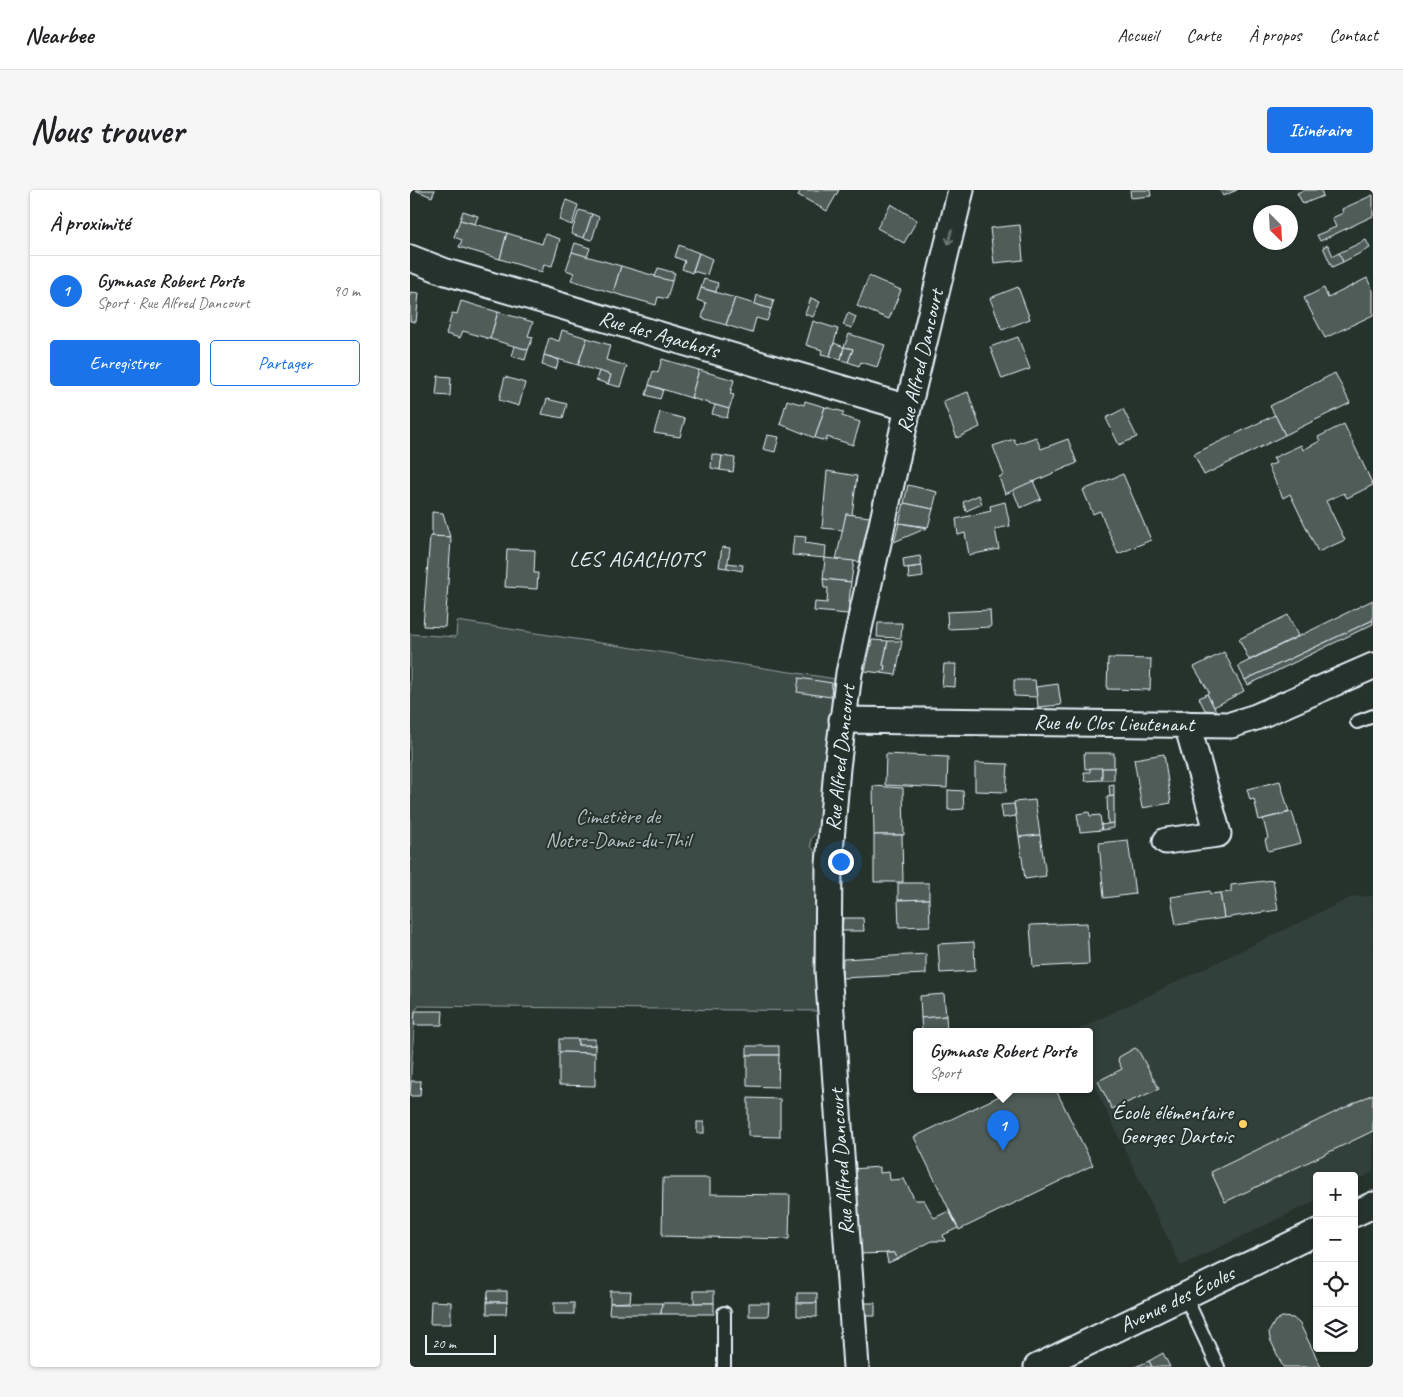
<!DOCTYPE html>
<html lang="fr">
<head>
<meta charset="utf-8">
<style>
  body { margin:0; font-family:Caveat,sans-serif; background:#f6f6f6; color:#202124 }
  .controls { position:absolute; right:15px; bottom:15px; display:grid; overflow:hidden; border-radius:5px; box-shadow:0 1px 4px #0004 }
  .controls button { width:45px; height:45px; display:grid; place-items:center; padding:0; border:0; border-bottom:1px solid #e0e0e0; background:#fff; color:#202124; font:25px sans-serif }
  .compass { position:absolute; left:843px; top:15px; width:45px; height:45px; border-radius:50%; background:#fff; box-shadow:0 1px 4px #0004; rotate:156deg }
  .scale { position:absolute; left:15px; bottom:12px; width:71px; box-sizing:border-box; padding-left:5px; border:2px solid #e8f1f8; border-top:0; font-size:14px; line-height:18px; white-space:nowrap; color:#e8f1f8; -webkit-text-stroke:4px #26332d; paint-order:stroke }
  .you { position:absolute; left:430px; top:671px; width:18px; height:18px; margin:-12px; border:4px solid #fff; border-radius:50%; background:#1a73e8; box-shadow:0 0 0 8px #1a73e833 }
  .badge { display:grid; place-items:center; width:32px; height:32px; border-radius:50%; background:#1a73e8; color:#fff; font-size:16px; font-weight:700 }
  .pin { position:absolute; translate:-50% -41px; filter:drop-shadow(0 1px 2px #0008) }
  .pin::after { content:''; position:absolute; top:26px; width:18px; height:15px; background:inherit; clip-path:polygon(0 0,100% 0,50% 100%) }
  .popup { position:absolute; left:503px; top:838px; width:180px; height:65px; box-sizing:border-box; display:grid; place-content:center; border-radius:5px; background:#fff; filter:drop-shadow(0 1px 4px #0005); font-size:16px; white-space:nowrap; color:#757577 }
  .popup b { font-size:19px; color:#202124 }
  .popup::after { content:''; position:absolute; left:50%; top:100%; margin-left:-10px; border:10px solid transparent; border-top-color:#fff }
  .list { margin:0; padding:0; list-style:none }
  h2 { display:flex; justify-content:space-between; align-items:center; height:65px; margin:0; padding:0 20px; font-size:21px }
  h2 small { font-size:16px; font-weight:400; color:#757577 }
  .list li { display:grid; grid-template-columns:32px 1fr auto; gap:15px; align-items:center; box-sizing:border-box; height:70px; padding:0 20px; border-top:1px solid #e0e0e0 }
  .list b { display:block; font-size:19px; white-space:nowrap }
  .list p { margin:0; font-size:16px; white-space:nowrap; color:#757577 }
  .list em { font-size:16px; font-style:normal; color:#757577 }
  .actions { display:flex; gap:10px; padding:15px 20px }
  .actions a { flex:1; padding:11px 0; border:1px solid #1a73e8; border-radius:5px; text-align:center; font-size:18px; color:#1a73e8 }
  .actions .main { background:#1a73e8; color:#fff }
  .icon { flex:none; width:28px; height:28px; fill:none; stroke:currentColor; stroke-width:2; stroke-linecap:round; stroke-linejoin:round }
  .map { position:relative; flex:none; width:963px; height:1177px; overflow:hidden; border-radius:5px }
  header { display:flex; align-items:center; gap:30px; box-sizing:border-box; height:70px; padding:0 25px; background:#fff; border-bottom:1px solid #e0e0e0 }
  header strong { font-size:24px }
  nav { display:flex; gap:28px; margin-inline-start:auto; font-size:18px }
  .intro { display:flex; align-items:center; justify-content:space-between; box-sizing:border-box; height:120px; padding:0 30px }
  h1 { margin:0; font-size:35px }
  .button { padding:12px 22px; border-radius:5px; background:#1a73e8; color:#fff; font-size:18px; font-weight:700 }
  main { display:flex; gap:30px; padding:0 30px }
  aside { flex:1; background:#fff; border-radius:5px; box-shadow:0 1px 4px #0004 }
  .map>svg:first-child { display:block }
  .built { fill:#333f3a }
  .green { fill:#3e4b47; stroke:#939ea0 }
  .building { fill:#505c59; stroke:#e8f1f8 }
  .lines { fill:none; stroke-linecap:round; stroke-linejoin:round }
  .service-casing { stroke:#e8f1f8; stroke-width:16 }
  .minor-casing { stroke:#e8f1f8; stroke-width:29 }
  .service { stroke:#26332d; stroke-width:12 }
  .minor { stroke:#26332d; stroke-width:25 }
  .oneway { stroke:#6a7674 }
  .poi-dot { fill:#ffd166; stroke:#26332d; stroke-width:2 }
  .labels { text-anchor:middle; stroke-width:4; stroke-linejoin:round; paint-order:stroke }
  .street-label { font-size:21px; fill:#e8f1f8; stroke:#26332d }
  .park-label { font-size:21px; fill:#b5bfc3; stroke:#26332d }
  .poi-label { font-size:21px; fill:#e8f1f8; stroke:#26332d; text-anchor:end }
  .neighbourhood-label { font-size:22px; letter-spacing:1px; fill:#e8f1f8; stroke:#26332d }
</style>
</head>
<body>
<header>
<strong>Nearbee</strong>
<nav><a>Accueil</a><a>Carte</a><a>À propos</a><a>Contact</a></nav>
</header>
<div class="intro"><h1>Nous trouver</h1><a class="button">Itinéraire</a></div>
<main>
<aside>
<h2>À proximité<small></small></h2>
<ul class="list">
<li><span class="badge">1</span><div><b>Gymnase Robert Porte</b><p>Sport · Rue Alfred Dancourt</p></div><em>90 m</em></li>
</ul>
<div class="actions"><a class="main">Enregistrer</a><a>Partager</a></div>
</aside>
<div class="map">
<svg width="963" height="1177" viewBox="0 0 963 1177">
  <rect width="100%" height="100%" fill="#26332d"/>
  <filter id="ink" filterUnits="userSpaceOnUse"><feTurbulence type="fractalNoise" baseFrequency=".02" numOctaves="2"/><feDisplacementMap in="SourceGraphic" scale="10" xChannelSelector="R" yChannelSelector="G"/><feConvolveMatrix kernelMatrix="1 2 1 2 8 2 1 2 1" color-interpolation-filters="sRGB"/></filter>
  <g filter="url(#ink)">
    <path class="built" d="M963,706V982L944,991V986H907V1010L771,1076L679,885V842H663L942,707Z"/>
    <path class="green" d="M47,431L426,489L411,636L401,649V656L411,671L408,821L9,816L5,821L0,902V444L46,447Z"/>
    <g class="building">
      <path d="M5,0H25L22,7Z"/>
      <path d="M391,0H429L417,21L388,5Z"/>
      <path d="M720,0H740L741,6L721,8Z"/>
      <path d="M810,0H827L813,6Z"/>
      <path d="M894,0H911L913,6L893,14L887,3Z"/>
      <path d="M963,5V26L910,51L907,45L926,37L922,28L933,23L932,19Z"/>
      <path d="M156,10L168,15L162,35L149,30Z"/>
      <path d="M481,14L507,30L494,53L467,38Z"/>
      <path d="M169,20L182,24L174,48L161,44Z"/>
      <path d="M53,21L68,26L65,34L50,30Z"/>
      <path d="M182,24L189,27L182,50L174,48Z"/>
      <path d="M50,30L97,43L90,69L49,57L52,50L44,47Z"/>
      <path d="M610,35L613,70L584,73L580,38Z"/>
      <path d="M97,43L132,54L135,44L150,49L142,76L134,74L132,82L90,69Z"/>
      <path d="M956,50L960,58L933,72L929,63Z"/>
      <path d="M165,53L180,58L177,67L162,62Z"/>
      <path d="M269,55L289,63L282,83L272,79L275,71L265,67Z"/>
      <path d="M918,55L923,66L929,63L933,72L922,77L913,57Z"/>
      <path d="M162,62L211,76L203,103L161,90L164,83L156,80Z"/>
      <path d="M289,63L302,69L297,85L283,81Z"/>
      <path d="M211,76L262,91L257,109L248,107L246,115L203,103Z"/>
      <path d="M248,78L265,83L262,91L245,87Z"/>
      <path d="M459,86L491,100L479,129L447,116Z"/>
      <path d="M957,88L963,101V125L915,148L894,108L914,98L918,108Z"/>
      <path d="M294,89L308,93L306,102L291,98Z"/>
      <path d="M608,97L620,129L592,140L580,108Z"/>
      <path d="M291,98L325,108L316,135L292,128L296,113L287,110Z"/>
      <path d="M0,102L9,103L6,132L0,131Z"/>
      <path d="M347,105L364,110L361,119L345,114Z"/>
      <path d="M325,108L361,119L357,131L346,128L342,143L316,135Z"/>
      <path d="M401,108L410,112L403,127L395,124Z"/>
      <path d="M51,111L88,122L80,149L53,141L50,148L36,144L42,123L47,124Z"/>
      <path d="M88,122L123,132L118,146L123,147L118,160L80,149Z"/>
      <path d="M438,123L446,127L442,138L433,135Z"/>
      <path d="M403,131L428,139L420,166L411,164L412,160L396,155Z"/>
      <path d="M152,140L177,148L168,175L134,165L139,148L149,151Z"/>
      <path d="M439,144L475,155L467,177L451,172L449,176L438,172L443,159L434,157Z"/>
      <path d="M608,147L620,179L592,189L580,157Z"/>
      <path d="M177,148L200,155L196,170L217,176L210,197L198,194L201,185L168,175Z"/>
      <path d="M424,153L434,157L431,170L420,166Z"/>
      <path d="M105,156L118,160L115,170L102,166Z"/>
      <path d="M434,157L443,159L438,172L431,170Z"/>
      <path d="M134,165L149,170L146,179L132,175Z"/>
      <path d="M252,169L289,180L281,208L239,195L243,181L248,183Z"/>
      <path d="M289,180L324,190L320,204L324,205L319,219L281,208Z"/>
      <path d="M189,181L201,185L198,194L186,190Z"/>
      <path d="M925,183L940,213L875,245L860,216Z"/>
      <path d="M28,186L41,187L40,206L26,205Z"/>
      <path d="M95,187L115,193L109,216L89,210Z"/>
      <path d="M239,195L253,200L250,209L236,205Z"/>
      <path d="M558,202L570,237L547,248L533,211Z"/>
      <path d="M137,209L157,214L153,228L132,224Z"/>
      <path d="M377,210L394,215L395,211L415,217L405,248L370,234Z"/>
      <path d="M305,215L319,219L317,228L302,224Z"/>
      <path d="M415,217L434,222L432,226L450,232L443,255L417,247L416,251L405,248Z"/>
      <path d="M713,219L727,247L709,255L696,228Z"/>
      <path d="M250,222L275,229L270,247L244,243Z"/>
      <path d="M865,225L875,245L794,285L784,264Z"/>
      <path d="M934,234L963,295L937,308L934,303L916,311L935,350L908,362L880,304L873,308L858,276L866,273L863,268L891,255L893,260L910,251L908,247Z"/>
      <path d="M357,245L369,247L365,262L353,259Z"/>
      <path d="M626,247L631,259L658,249L667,273L595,304L589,287L594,285L583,256L604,249L606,254Z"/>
      <path d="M302,264L312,266L310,280L301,278Z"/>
      <path d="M312,266L325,268L323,282L310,280Z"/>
      <path d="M417,281L447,286L442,325L436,324L433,340L412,338Z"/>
      <path d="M713,284L741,350L708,364L690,321L683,324L673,300Z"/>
      <path d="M623,291L631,309L610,318L603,300Z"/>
      <path d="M498,295L527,302L523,319L494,313Z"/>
      <path d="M569,305L572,314L556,321L553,312Z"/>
      <path d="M595,312L600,336L585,339L589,359L559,365L555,343L548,345L546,329L581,321L580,316Z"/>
      <path d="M494,313L523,319L518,337L489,333Z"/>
      <path d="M22,322L33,323L40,347L22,346Z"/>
      <path d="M436,324L460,327L451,372L426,370Z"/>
      <path d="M489,333L517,338L484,352Z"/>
      <path d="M20,346L40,347L41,349L35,437L13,436Z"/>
      <path d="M384,346L396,347L395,353L416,356L415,368L382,365Z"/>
      <path d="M312,357L320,358L317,378L309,377Z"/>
      <path d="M97,359L125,360L124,383H128L127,399L95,397Z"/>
      <path d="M510,366L512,376L494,378L493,369Z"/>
      <path d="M415,368L444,371L441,392L413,389Z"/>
      <path d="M317,373L333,375L332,381L317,378Z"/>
      <path d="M512,376L513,387L499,389L498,378Z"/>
      <path d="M413,389L441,392L438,424L404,421L405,412L417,413L418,398H414Z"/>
      <path d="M963,410V430L835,490L828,476Z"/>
      <path d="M580,420L581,437L538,439L537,422Z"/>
      <path d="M878,425L888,446L839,470L829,449Z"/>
      <path d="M963,430V434L838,495L835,490Z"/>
      <path d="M468,433H492L491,448L467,447Z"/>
      <path d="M462,450L478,451L473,475L475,476L474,481L471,483L455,481Z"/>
      <path d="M478,451H492L486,485L471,483L474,481L475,476L473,475Z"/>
      <path d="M814,462L834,501L804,517L797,504L799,502L784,477Z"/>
      <path d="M698,468L741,469L740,500L697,499Z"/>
      <path d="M534,474H546L545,497L532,496Z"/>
      <path d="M389,488L422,493L421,507L387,502Z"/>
      <path d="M604,490H625L627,507L604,506Z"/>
      <path d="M648,494L651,515L628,517L626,497Z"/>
      <path d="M797,504L804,517L806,521L795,520L789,508Z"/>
      <path d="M674,563H704V578L675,579Z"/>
      <path d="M476,564L538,567L537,598L475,595Z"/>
      <path d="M754,564L761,613L732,618L724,569Z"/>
      <path d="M565,573L598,574L596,602L565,601Z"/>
      <path d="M680,578H692V590L675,591L674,582H680Z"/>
      <rect x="692" y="578" width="12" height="12"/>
      <path d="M870,591L879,622L849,630L844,609L840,610L837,599Z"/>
      <path d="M704,594V606L700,607L699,595Z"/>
      <path d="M463,596L493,598L494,645H464Z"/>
      <path d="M538,600L553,601L554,619L538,620Z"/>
      <path d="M704,606V633L698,634L697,607Z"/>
      <path d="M625,610L630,645L609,647L604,612Z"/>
      <path d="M604,614L606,626L593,628L591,615Z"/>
      <path d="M679,622L680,626L690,625L692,640L670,642L667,624Z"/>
      <path d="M882,622L891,653L858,661L855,650L858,648L853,629Z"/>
      <path d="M704,633V638L692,640L691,635Z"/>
      <path d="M464,645H492L493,692H464Z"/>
      <path d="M630,645L636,686L615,689L609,647Z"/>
      <path d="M718,650L725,704L694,708L689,653Z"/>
      <path d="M863,690L868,720L814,728L810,703L821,702V695Z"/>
      <path d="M488,693H519V709L488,710Z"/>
      <path d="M800,701V704L810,703L814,728L766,735L761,707Z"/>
      <path d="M519,709L520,736L489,737L488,710Z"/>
      <path d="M433,728H453L454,741H432Z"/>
      <path d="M677,733L679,774L623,777L620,735Z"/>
      <path d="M564,752L565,781L530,783L528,754Z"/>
      <path d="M516,764V784L432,788L433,769Z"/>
      <path d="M534,804L536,826L511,828L510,806Z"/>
      <path d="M5,821H33L32,835H4Z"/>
      <path d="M536,826L537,842H512L511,828Z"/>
      <path d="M149,849H168V855H185V863L149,862Z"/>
      <rect x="168" y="849" width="17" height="6"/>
      <rect x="337" y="856" width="32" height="9"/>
      <path d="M725,858L728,860L749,899L702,919L688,891L712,879L708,871L709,867Z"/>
      <path d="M149,862L185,863V896L149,895Z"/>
      <path d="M337,865H369L368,897L337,896Z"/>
      <path d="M1,891H11L10,906H0Z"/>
      <path d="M602,900H646L683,975L549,1040L504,947Z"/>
      <path d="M963,904V941L815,1012L801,982Z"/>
      <path d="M338,908L370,909V947L338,946Z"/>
      <rect x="287" y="932" width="7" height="11"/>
      <path d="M470,977V983L479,982L480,990L494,989L505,1010H514L524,1028L539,1021L548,1038L533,1045L535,1051H522L487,1069L485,1063L447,1064L442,979Z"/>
      <path d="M253,988H300V1004L380,1005L379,1049L252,1046Z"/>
      <path d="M476,1063H485L487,1069L478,1073Z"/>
      <path d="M78,1101H97V1112H77Z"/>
      <path d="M200,1101H221L220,1112L200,1113Z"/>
      <rect x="284" y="1101" width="20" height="12"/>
      <rect x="387" y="1103" width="20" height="10"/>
      <path d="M21,1111L41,1112V1134H20Z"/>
      <path d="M77,1112H97L96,1124H77Z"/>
      <rect x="144" y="1113" width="20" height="11"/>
      <path d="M200,1113H252L251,1124H199Z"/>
      <path d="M252,1113H304V1124H251Z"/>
      <path d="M339,1113H359L358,1126H339Z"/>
      <path d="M387,1113H407V1127L387,1126Z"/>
      <path d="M451,1113H465V1126H452Z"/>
      <path d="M872,1127L883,1128L890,1134L911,1177H873L860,1149L859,1142L865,1131Z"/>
      <path d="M753,1163L760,1177H742L739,1171Z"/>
      <path d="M739,1171L742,1177H725Z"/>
    </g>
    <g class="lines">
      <g class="service-casing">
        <g id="service">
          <path d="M947,532L963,526"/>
          <path d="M775,1106L808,1177"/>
          <path d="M314,1123V1177"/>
        </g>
      </g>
      <g class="minor-casing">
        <g id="minor">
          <path d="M0,68L36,82L498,218"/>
          <path d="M432,530L821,535L846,527L963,476"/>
          <path d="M756,651L808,644L777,534"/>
          <path d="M944,1024L963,1015"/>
          <path d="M446,1177L418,780L419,674L427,578L439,483L498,218L551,0"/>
          <path d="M627,1177L907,1042"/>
        </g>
      </g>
      <use href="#service" class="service"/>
      <use href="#minor" class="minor"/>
    </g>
    <defs><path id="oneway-shaft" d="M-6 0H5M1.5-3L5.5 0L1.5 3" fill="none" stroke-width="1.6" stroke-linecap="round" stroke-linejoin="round" transform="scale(1.25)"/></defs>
    <use class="oneway" href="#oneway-shaft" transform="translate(540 47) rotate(104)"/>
  </g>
  <circle class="poi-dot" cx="833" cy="934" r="5"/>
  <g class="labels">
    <g class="street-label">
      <text transform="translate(249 144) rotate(16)" y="7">Rue des Agachots</text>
      <text transform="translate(510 171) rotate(-77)" y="7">Rue Alfred Dancourt</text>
      <text transform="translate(704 533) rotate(1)" y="7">Rue du Clos Lieutenant</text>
      <text transform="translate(430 568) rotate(-84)" y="7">Rue Alfred Dancourt</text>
      <text transform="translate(431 972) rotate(-94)" y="7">Rue Alfred Dancourt</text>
      <text transform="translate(767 1109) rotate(-26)" y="7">Avenue des Écoles</text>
    </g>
    <g class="park-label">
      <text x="208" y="633">Cimetière de<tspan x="208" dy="24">Notre-Dame-du-Thil</tspan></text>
    </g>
    <g class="poi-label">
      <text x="823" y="929">École élémentaire<tspan x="823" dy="24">Georges Dartois</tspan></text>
    </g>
    <g class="neighbourhood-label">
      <text x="226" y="376">LES AGACHOTS</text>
    </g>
  </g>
</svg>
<div class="controls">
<button>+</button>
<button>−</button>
<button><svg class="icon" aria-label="locate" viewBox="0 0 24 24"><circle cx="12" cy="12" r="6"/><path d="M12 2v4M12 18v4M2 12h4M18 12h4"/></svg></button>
<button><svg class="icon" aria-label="layers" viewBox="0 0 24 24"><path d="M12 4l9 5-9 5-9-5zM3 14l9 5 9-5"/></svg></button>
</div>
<svg class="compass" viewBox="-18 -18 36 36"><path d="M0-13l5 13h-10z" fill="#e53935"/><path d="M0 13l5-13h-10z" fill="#757577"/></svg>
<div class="scale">20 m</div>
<div class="you"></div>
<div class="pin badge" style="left:593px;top:961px">1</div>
<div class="popup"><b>Gymnase Robert Porte</b>Sport</div>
</div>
</main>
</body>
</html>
